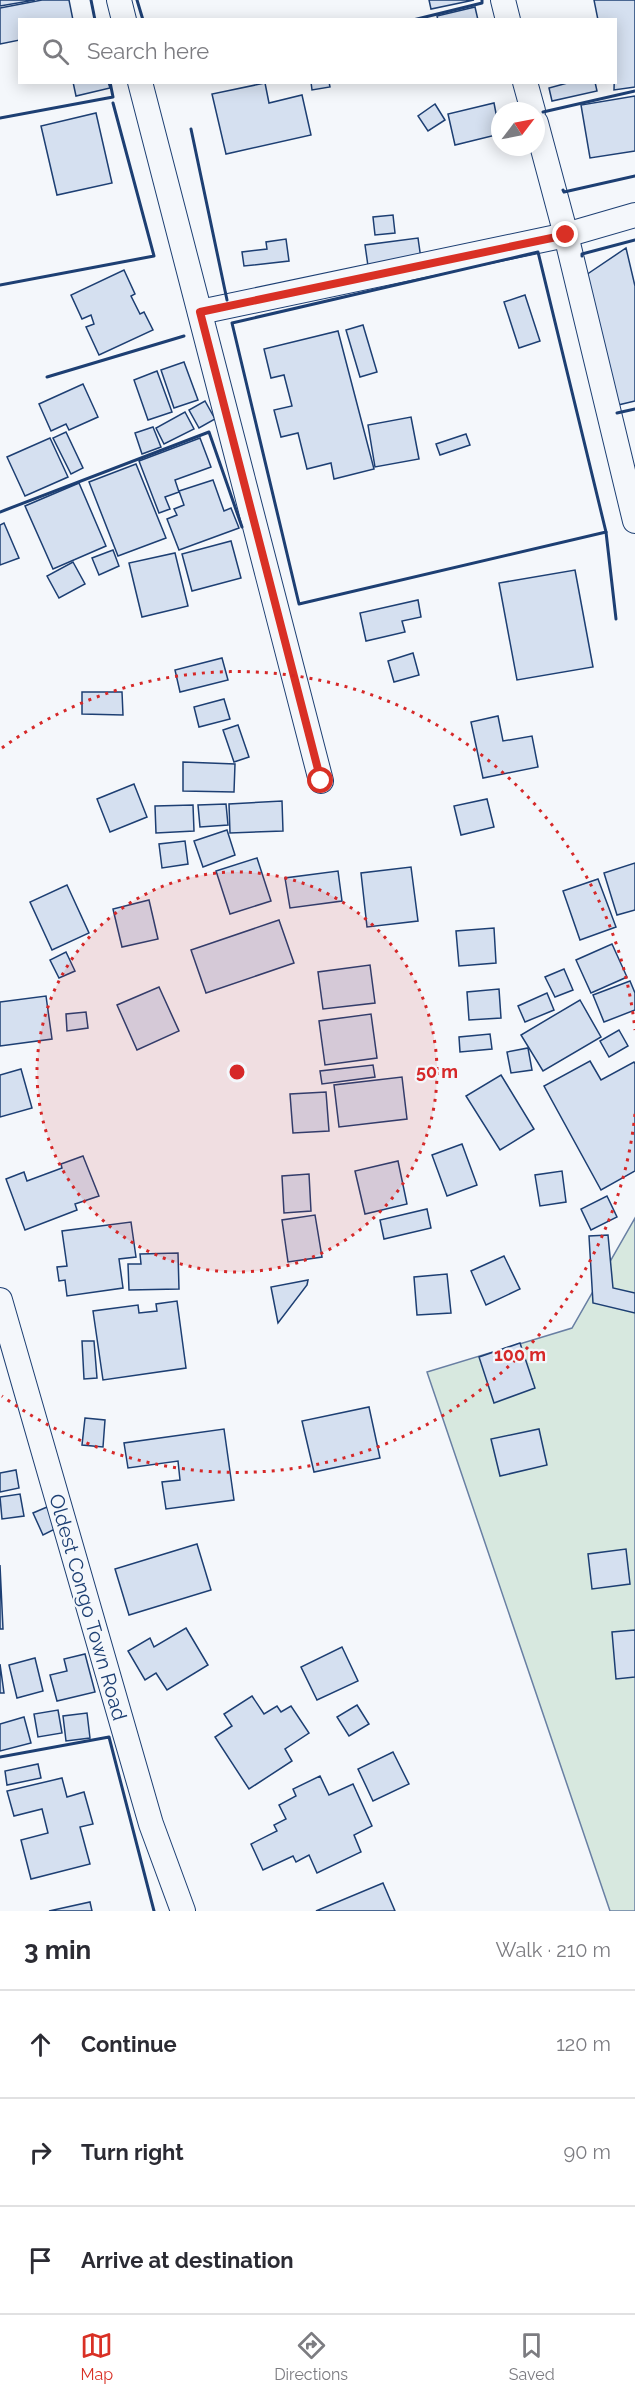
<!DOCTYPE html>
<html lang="en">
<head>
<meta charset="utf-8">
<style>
  body { margin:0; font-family:Raleway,sans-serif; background:#f7f7f7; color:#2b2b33 }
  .compass { position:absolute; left:491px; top:102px; width:54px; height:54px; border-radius:50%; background:#fff; box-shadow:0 3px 15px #0003; rotate:58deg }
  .stop { position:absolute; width:18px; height:18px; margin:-14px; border:4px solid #d93025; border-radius:50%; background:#fff }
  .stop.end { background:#d93025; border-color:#fff; box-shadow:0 2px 6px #0008 }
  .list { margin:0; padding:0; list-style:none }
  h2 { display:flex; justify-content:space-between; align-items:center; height:78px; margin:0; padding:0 24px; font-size:26px }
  h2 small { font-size:20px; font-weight:400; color:#7c7c81 }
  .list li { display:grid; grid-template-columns:39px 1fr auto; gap:18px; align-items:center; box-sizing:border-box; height:108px; padding:0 24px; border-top:2px solid #e1e1e2 }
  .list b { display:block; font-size:22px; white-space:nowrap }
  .list em { font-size:20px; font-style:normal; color:#7c7c81 }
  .icon { flex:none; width:33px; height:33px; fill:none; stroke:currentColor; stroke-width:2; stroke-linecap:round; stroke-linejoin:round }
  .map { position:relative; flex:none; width:635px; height:1911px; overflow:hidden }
  .search { position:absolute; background:#fff; box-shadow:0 3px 15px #0003; left:18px; right:18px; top:18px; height:66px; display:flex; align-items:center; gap:15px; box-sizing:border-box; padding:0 21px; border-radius:0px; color:#7c7c81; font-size:22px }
  .sheet { height:402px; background:#fff }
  nav { display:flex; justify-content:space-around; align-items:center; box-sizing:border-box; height:84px; border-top:2px solid #e1e1e2; background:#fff; font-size:16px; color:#7c7c81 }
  nav a { display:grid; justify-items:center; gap:3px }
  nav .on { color:#d93025 }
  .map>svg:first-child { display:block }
  .green { fill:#d7e8df; stroke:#687fa3; stroke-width:1.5 }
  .building { fill:#d5e0f0; stroke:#1d3f73; stroke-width:1.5 }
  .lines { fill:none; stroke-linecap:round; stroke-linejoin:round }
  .minor-casing { stroke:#1d3f73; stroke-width:26 }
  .minor { stroke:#f4f7fb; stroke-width:24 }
  .wall { stroke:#1d3f73; stroke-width:3 }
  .route { stroke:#d93025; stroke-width:8 }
  .ring { fill:none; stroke:#d62828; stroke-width:3; stroke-dasharray:3 6 }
  .labels { text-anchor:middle; stroke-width:4.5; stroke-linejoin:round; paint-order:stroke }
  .street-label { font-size:20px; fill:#1d3f73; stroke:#f4f7fb }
  .centre { fill:#d62828; stroke:#f4f7fb; stroke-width:3 }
  .ring-label { font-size:18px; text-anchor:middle; font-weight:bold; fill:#d62828; stroke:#f4f7fb; stroke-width:4.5; stroke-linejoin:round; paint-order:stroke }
</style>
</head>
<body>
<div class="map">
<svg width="635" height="1911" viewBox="0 0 635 1911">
  <rect width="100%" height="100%" fill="#f4f7fb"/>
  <path class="green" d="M635,1218V1911H610L427,1372L572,1328Z"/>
  <g class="building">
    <path d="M0,0H35L0,6Z"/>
    <path d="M42,0H69L73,20H20V40L0,44V8Z"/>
    <path d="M429,0H474L431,9Z"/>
    <path d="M594,0H635V87L614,90L616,20H598Z"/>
    <path d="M475,7L478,20H438L437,16Z"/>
    <path d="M73,82H108L110,88L76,96Z"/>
    <path d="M311,82H329L330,87L312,90Z"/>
    <path d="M571,82H595L597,91L552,101L549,88Z"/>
    <path d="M265,83L269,103L302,95L311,135L226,154L212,94Z"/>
    <path d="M635,96V151L590,158L581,105Z"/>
    <path d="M494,103L500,134L455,145L448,114Z"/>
    <path d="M435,104L445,120L428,131L418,116Z"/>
    <path d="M96,113L112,183L57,195L41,126Z"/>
    <path d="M393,215L395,233L375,235L373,217Z"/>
    <path d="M418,238L421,259L368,266L365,245Z"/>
    <path d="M286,239L289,261L244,266L242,252L267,249L266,242Z"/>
    <path d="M626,248L635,286V401L618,405L586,275Z"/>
    <path d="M124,270L135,294L131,296L140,314L144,312L153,330L99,355L86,327L94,324L91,315L82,319L71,295Z"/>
    <path d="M525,295L540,341L519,348L504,302Z"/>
    <path d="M363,325L377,372L360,377L346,330Z"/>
    <path d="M338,331L374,469L334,479L331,463L307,469L298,433L281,437L274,410L292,406L284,375L271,378L264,349Z"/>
    <path d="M184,362L198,400L174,408L161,370Z"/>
    <path d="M157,371L172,412L148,420L134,380Z"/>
    <path d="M83,384L98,417L69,430L66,424L51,431L39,404Z"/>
    <path d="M205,401L215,419L199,428L189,410Z"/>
    <path d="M185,412L194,429L164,444L156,428Z"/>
    <path d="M411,417L419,459L375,467L368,425Z"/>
    <path d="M153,427L161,447L142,454L135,433Z"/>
    <path d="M66,432L83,468L71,474L53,438Z"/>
    <path d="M466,434L470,445L440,455L436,444Z"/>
    <path d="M50,438L68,477L25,496L7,457Z"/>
    <path d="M200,438L211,467L175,480L179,492L165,497L170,509L159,513L139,461Z"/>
    <path d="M136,464L166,538L118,556L89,482Z"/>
    <path d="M213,480L224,511L231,508L239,528L179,550L167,519L177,515L174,509L184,505L179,491Z"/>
    <path d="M79,483L106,546L53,569L25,506Z"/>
    <path d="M4,523L19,558L0,565V525Z"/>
    <path d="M231,541L241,578L192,591L182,554Z"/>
    <path d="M113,550L119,566L99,575L92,558Z"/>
    <path d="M175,553L188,606L142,617L129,563Z"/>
    <path d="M73,562L85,584L59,598L47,576Z"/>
    <path d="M575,570L593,667L517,680L499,583Z"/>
    <path d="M418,600L421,617L402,621L405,632L366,641L360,613Z"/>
    <path d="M413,653L419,675L394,682L388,661Z"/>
    <path d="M222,658L228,680L180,692L175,670Z"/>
    <path d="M82,692H122L123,715L82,714Z"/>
    <path d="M224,699L230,719L199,727L194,707Z"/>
    <path d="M498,716L503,741L532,736L538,767L483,778L471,722Z"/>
    <path d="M238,725L249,757L234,762L223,730Z"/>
    <path d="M183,762L235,764L234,792L183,791Z"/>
    <path d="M134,784L147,817L110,832L97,799Z"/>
    <path d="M487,799L494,827L461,835L454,806Z"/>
    <path d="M282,801L283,831L230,833L229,804Z"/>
    <path d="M226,804L228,825L200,827L198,805Z"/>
    <path d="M193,805L194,831L156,833L155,806Z"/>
    <path d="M227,830L235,855L203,867L194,841Z"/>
    <path d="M185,841L188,864L162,868L159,844Z"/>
    <path d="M257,858L271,901L230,914L216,871Z"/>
    <path d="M635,863V910L617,915L604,873Z"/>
    <path d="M411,867L418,921L367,927L361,873Z"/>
    <path d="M338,871L342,901L290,908L285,878Z"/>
    <path d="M598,879L616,927L580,940L563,891Z"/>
    <path d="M67,885L89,933L52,950L30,902Z"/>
    <path d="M149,900L158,939L122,947L113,909Z"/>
    <path d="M279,920L294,963L206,993L191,950Z"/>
    <path d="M494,928L496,963L459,966L456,931Z"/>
    <path d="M612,944L627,977L591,993L576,960Z"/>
    <path d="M66,952L75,971L59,978L50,960Z"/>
    <path d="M370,965L375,1003L323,1009L318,972Z"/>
    <path d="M564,969L573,990L555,997L545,977Z"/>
    <path d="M630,981L635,993V1010L604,1022L593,995Z"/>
    <path d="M159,987L179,1031L137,1050L117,1005Z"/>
    <path d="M499,989L501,1018L469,1020L467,992Z"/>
    <path d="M547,993L554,1010L525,1022L518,1006Z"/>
    <path d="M46,996L52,1039L0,1046V1002Z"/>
    <path d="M580,1000L601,1037L543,1071L521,1035Z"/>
    <path d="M86,1012L88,1028L67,1031L66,1014Z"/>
    <path d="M371,1014L377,1058L325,1065L319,1021Z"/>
    <path d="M619,1030L628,1046L609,1057L600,1041Z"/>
    <path d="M490,1034L492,1049L460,1052L459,1037Z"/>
    <path d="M528,1048L532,1070L511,1073L507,1052Z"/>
    <path d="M590,1061L601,1080L634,1062L635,1064V1171L601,1190L544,1086Z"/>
    <path d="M373,1065L375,1077L322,1084L320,1071Z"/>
    <path d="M21,1069L32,1108L0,1117V1075Z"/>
    <path d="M501,1075L534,1129L500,1150L466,1096Z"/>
    <path d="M402,1077L407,1119L339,1127L334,1085Z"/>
    <path d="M326,1092L329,1131L293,1133L290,1094Z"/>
    <path d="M462,1144L477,1185L447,1196L432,1155Z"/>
    <path d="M83,1156L99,1196L75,1204L77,1210L25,1230L6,1179L24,1172L27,1181L62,1168L61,1164Z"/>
    <path d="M398,1161L407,1204L365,1214L355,1171Z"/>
    <path d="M562,1171L566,1202L540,1206L535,1175Z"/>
    <path d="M309,1174L311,1211L284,1213L282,1176Z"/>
    <path d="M607,1196L617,1217L591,1230L581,1209Z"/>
    <path d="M427,1209L431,1228L384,1239L380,1220Z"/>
    <path d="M315,1215L322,1257L288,1262L282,1220Z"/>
    <path d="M131,1222L136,1257L119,1259L123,1288L67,1296L65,1280L59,1281L57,1267L67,1266L62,1231Z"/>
    <path d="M608,1235L613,1288L635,1293V1313L593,1303L589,1236Z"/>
    <path d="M178,1253L179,1289L129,1290L128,1264H141L140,1254Z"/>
    <path d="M504,1256L520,1289L486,1305L471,1271Z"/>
    <path d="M447,1274L451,1313L417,1315L414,1277Z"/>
    <path d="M308,1280L307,1285L278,1323L271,1287Z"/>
    <path d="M177,1301L186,1368L103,1380L93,1311L138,1305L139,1313L157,1311L156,1304Z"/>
    <path d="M82,1341H94L97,1378L84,1379Z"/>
    <path d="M520,1343L535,1388L494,1403L479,1357Z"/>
    <path d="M369,1407L380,1458L314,1472L302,1421Z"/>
    <path d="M85,1418L105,1420L103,1447L82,1445Z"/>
    <path d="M224,1429L234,1500L166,1509L162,1482L180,1480L178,1461L128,1468L124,1443Z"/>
    <path d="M539,1429L547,1465L500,1476L491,1439Z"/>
    <path d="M16,1470L19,1488L0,1492V1473Z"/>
    <path d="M20,1494L24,1516L2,1519L0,1497Z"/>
    <path d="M47,1507L57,1528L43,1535L33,1513Z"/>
    <path d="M197,1544L211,1590L129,1615L115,1569Z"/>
    <path d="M626,1549L630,1584L592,1589L588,1554Z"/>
    <path d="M0,1565L3,1629H0Z"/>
    <path d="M186,1628L208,1665L167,1690L156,1673L145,1680L128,1651L150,1638L154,1647Z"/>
    <path d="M635,1630V1677L616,1679L612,1632Z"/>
    <path d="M342,1647L358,1681L317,1700L301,1667Z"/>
    <path d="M85,1654L95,1692L57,1701L50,1675L67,1671L64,1659Z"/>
    <path d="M35,1658L43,1691L17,1698L9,1665Z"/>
    <path d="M0,1664L4,1693H0Z"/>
    <path d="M252,1696L264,1714L277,1706L281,1712L291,1706L309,1733L285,1749L292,1761L249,1789L215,1737L232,1726L224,1714Z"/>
    <path d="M357,1705L369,1724L349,1736L337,1717Z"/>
    <path d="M58,1710L62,1733L38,1737L34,1714Z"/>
    <path d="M87,1713L90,1738L66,1741L63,1716Z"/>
    <path d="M24,1717L31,1743L0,1751V1724Z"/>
    <path d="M393,1752L409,1784L373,1801L358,1769Z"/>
    <path d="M38,1764L41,1778L7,1785L5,1771Z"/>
    <path d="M320,1776L329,1795L353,1784L372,1826L354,1835L361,1852L317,1873L309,1855L296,1862L293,1856L263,1870L251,1844L277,1831L274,1825L286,1819L279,1805L296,1796L293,1789Z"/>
    <path d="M62,1778L67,1797L84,1792L93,1824L80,1827L90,1864L31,1879L21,1840L48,1833L42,1809L14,1816L7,1791Z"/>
    <path d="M383,1883L395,1911H316Z"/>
    <path d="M90,1902L92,1911H49Z"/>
  </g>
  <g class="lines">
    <g class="minor-casing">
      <g id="minor">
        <path d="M119,0L124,20"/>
        <path d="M503,0L508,20"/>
        <path d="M140,82L321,781"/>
        <path d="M525,82L533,111"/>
        <path d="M536,123L566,235L635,521"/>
        <path d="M200,312L566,235L635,215"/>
        <path d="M0,1300L151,1824L183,1911"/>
      </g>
    </g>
    <use href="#minor" class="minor"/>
    <g class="wall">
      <path d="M91,0L95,20"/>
      <path d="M137,0L143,20"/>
      <path d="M413,20L482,3V0"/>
      <path d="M543,112L635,91"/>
      <path d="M0,118L113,97L110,82"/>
      <path d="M191,129L227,300"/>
      <path d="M563,190L564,192L635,176"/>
      <path d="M538,252L606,532L299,604L232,323Z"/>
      <path d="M582,256V254L635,240"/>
      <path d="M0,285L154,256L113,103"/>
      <path d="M47,377L184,336"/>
      <path d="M617,413L635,409"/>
      <path d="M0,512L209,432L242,527"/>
      <path d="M606,532L616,619"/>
      <path d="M0,1757L109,1737L154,1911"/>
    </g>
  </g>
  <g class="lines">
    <path class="route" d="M321,781L200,312L566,235"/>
  </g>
  <circle cx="237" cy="1072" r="200" fill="#d62828" fill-opacity=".12"/>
  <g class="ring">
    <circle cx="237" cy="1072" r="200"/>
    <path d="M635 1114A400 400 0 0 1 2 1396M2 748A400 400 0 0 1 635 1030"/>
  </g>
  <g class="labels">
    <g class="street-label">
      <text transform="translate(88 1607) rotate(74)" y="7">Oldest Congo Town Road</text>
    </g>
  </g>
  <circle cx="237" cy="1072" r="9" class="centre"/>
  <g class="ring-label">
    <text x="437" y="1078">50 m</text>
    <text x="520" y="1361">100 m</text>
  </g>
</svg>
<svg class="compass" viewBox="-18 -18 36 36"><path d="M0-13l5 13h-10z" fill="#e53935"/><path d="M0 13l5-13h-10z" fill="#7c7c81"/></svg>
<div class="stop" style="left:321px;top:781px"></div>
<div class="stop end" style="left:566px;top:235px"></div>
<div class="search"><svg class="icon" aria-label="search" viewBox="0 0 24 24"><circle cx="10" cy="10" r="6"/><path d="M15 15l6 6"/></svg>Search here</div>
</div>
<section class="sheet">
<h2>3 min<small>Walk · 210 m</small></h2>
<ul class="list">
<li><svg class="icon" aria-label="ahead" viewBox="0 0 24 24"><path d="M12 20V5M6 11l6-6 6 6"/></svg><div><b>Continue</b></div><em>120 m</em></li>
<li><svg class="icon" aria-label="right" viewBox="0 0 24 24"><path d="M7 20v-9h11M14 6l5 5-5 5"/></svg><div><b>Turn right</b></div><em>90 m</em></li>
<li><svg class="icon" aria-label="arrive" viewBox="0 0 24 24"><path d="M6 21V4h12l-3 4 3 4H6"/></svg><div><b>Arrive at destination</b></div></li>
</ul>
</section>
<nav>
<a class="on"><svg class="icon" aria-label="map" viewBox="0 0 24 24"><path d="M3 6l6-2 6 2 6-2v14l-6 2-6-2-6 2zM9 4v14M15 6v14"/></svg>Map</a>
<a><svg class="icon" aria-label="directions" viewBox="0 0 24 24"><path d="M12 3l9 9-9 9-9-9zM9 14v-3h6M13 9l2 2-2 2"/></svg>Directions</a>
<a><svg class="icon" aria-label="saved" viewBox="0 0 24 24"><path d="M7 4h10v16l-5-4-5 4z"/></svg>Saved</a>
</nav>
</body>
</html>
